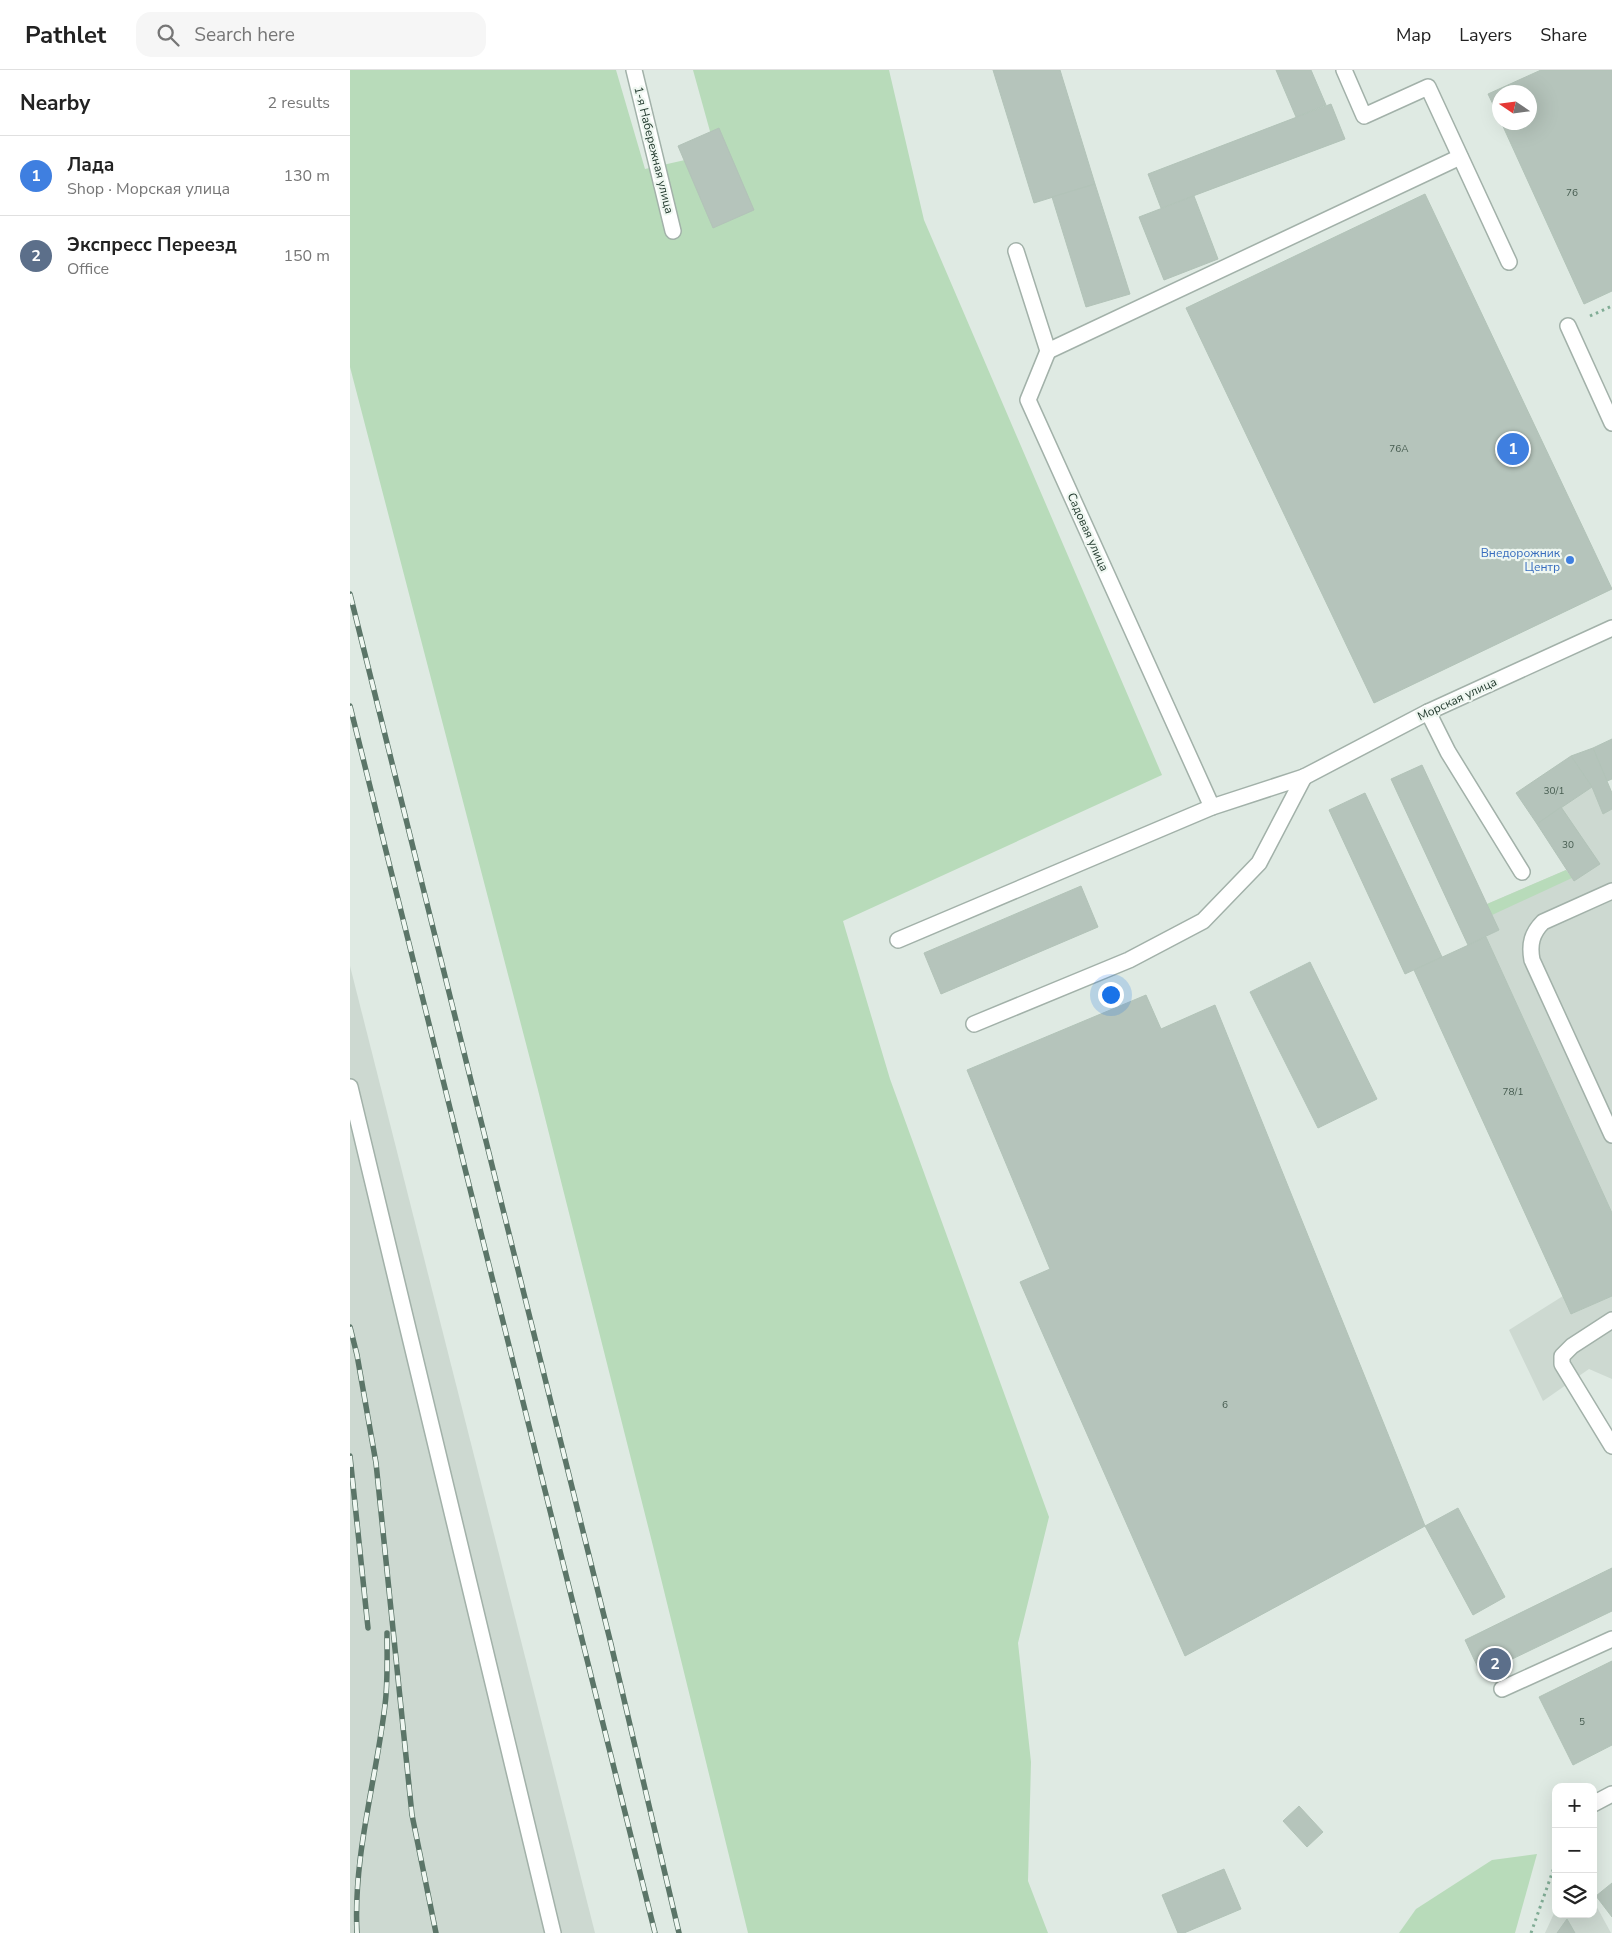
<!DOCTYPE html>
<html lang="en">
<head>
<meta charset="utf-8">
<style>
  body { margin:0; font-family:"Nunito Sans",sans-serif; background:#f6f6f6; color:#222 }
  .controls { position:absolute; right:15px; bottom:15px; display:grid; overflow:hidden; border-radius:10px; box-shadow:0 5px 20px #0002 }
  .controls button { width:45px; height:45px; display:grid; place-items:center; padding:0; border:0; border-bottom:1px solid #e0e0e0; background:#fff; color:#222; font:25px sans-serif }
  .compass { position:absolute; left:1142px; top:15px; width:45px; height:45px; border-radius:50%; background:#fff; box-shadow:0 5px 20px #0002; rotate:283deg }
  .you { position:absolute; left:760px; top:924px; width:18px; height:18px; margin:-12px; border:4px solid #fff; border-radius:50%; background:#1a73e8; box-shadow:0 0 0 8px #1a73e833 }
  .badge { display:grid; place-items:center; width:32px; height:32px; border-radius:50%; background:#ed5c5a; color:#fff; font-size:16px; font-weight:700 }
  .pin { position:absolute; translate:-50% -50%; border:2px solid #fff; box-shadow:0 1px 5px #0006 }
  .list { margin:0; padding:0; list-style:none }
  h2 { display:flex; justify-content:space-between; align-items:center; height:65px; margin:0; padding:0 20px; font-size:21px }
  h2 small { font-size:16px; font-weight:400; color:#767676 }
  .list li { display:grid; grid-template-columns:32px 1fr auto; gap:15px; align-items:center; box-sizing:border-box; height:80px; padding:0 20px; border-top:1px solid #e0e0e0 }
  .list b { display:block; font-size:19px; white-space:nowrap }
  .list p { margin:0; font-size:16px; white-space:nowrap; color:#767676 }
  .list em { font-size:16px; font-style:normal; color:#767676 }
  .icon { flex:none; width:28px; height:28px; fill:none; stroke:currentColor; stroke-width:2; stroke-linecap:round; stroke-linejoin:round }
  .map { position:relative; flex:none; width:1262px; height:1863px; overflow:hidden }
  header { display:flex; align-items:center; gap:30px; box-sizing:border-box; height:70px; padding:0 25px; background:#fff; border-bottom:1px solid #e0e0e0 }
  header strong { font-size:24px }
  nav { display:flex; gap:28px; margin-inline-start:auto; font-size:18px }
  .search { width:350px; height:45px; background:#f6f6f6; display:flex; align-items:center; gap:12px; box-sizing:border-box; padding:0 18px; border-radius:15px; color:#767676; font-size:19px }
  main { display:flex }
  aside { flex:1; background:#fff }
  .map>svg:first-child { display:block }
  .built { fill:#cdd9d1 }
  .green { fill:#b8dbba }
  .building { fill:#b5c4bb; stroke:#b2c3b8 }
  .lines { fill:none; stroke-linecap:round; stroke-linejoin:round }
  .lane-casing { stroke:#a2b1a9; stroke-width:18 }
  .street-casing { stroke:#a2b1a9; stroke-width:18 }
  .path { stroke:#80ac95; stroke-width:3; stroke-dasharray:2.5 4; stroke-linecap:butt }
  .lane { stroke:#fff; stroke-width:15 }
  .street { stroke:#fff; stroke-width:15 }
  .rail-casing { stroke:#5b7568; stroke-width:5.5 }
  .rail { stroke:#eff7f1; stroke-width:4; stroke-dasharray:11; stroke-linecap:butt }
  .shop-dot { fill:#3f7fe0; stroke:#eff7f1; stroke-width:2 }
  .labels { text-anchor:middle; stroke-width:4.5; stroke-linejoin:round; paint-order:stroke }
  .number-label { font-size:10px; fill:#465c50 }
  .street-label { font-size:12px; fill:#21392d; stroke:#eff7f1 }
  .shop-label { font-size:12px; fill:#366cbe; stroke:#eff7f1; text-anchor:end }
</style>
</head>
<body>
<header>
<strong>Pathlet</strong>
<div class="search"><svg class="icon" aria-label="search" viewBox="0 0 24 24"><circle cx="10" cy="10" r="6"/><path d="M15 15l6 6"/></svg>Search here</div>
<nav><a>Map</a><a>Layers</a><a>Share</a></nav>
</header>
<main>
<aside>
<h2>Nearby<small>2 results</small></h2>
<ul class="list">
<li><span class="badge" style="background:#3f7fe0">1</span><div><b>Лада</b><p>Shop · Морская улица</p></div><em>130 m</em></li>
<li><span class="badge" style="background:#5c6f8a">2</span><div><b>Экспресс Переезд</b><p>Office</p></div><em>150 m</em></li>
</ul>
</aside>
<div class="map">
<svg width="1262" height="1863" viewBox="0 0 1262 1863">
  <rect width="100%" height="100%" fill="#dfeae3"/>
  <g class="built">
    <path d="M1242,717L1253,744L1262,739V1143L1136,867L1149,860L1137,834L1216,800L1224,811L1211,737Z"/>
    <path d="M0,896L245,1863H0Z"/>
    <path d="M1213,1226L1222,1244L1262,1226V1309L1239,1299L1193,1331L1159,1260Z"/>
    <path d="M1243,1830L1261,1863H1195L1206,1839V1844H1243Z"/>
  </g>
  <g class="green">
    <path d="M0,0H266L295,99L366,83L343,0H539L574,150L812,705L493,851L540,1009L699,1447L668,1573L681,1692L678,1811L698,1863H398L303,1476L187,1016L0,297Z"/>
    <path d="M1216,800L1222,808L1142,845L1137,834Z"/>
    <path d="M1187,1784L1165,1863H1049L1066,1839L1142,1790Z"/>
  </g>
  <g class="building">
    <path d="M643,0H710L745,114L684,133Z"/>
    <path d="M926,0H961L976,35L946,47Z"/>
    <path d="M1191,0H1262V221L1234,234L1151,52H1180V22H1150V49L1138,24Z"/>
    <path d="M981,34L995,69L811,138L798,104Z"/>
    <path d="M369,58L404,140L363,158L328,76Z"/>
    <path d="M745,114L780,224L736,237L702,127Z"/>
    <path d="M1075,124L1262,519L1024,633L836,238Z"/>
    <path d="M844,126L868,189L814,210L789,147Z"/>
    <path d="M1262,669V709L1257,711L1243,678Z"/>
    <path d="M1243,678L1262,723V739L1253,744L1242,717L1221,686Z"/>
    <path d="M1221,686L1242,717L1187,754L1166,723Z"/>
    <path d="M1072,695L1149,860L1118,875L1041,709Z"/>
    <path d="M1015,723L1092,887L1055,904L979,740Z"/>
    <path d="M1211,737L1250,794L1224,811L1187,754Z"/>
    <path d="M731,816L748,857L591,924L574,883Z"/>
    <path d="M1136,867L1262,1143V1226L1221,1244L1064,900Z"/>
    <path d="M960,892L1027,1029L968,1058L900,922Z"/>
    <path d="M796,925L811,959L865,935L1075,1456L835,1586L670,1212L700,1199L617,1000Z"/>
    <path d="M1108,1438L1155,1527L1123,1545L1075,1456Z"/>
    <path d="M1262,1498V1541L1131,1604L1115,1570Z"/>
    <path d="M1262,1591V1675L1223,1695L1189,1627Z"/>
    <path d="M949,1736L973,1762L957,1777L933,1751Z"/>
    <path d="M874,1799L891,1839L834,1863H828L812,1825Z"/>
    <path d="M1262,1813V1847L1246,1826Z"/>
    <path d="M1217,1849L1225,1863H1207Z"/>
  </g>
  <g class="lines">
    <g class="lane-casing">
      <g id="lane">
        <path d="M994,0L1014,46L1078,17L1159,192"/>
        <path d="M1218,256L1262,353"/>
        <path d="M698,281L1110,87"/>
        <path d="M1078,642L1098,682L1172,802"/>
        <path d="M1262,821L1193,852C1182,863 1179,874 1182,890L1262,1065"/>
        <path d="M548,870L862,737L954,707"/>
        <path d="M624,954L779,890L853,851L909,793L954,707"/>
        <path d="M0,1017L203,1863"/>
        <path d="M1262,1250L1222,1276L1212,1286V1294L1262,1376"/>
        <path d="M1152,1619L1262,1569"/>
      </g>
    </g>
    <g class="street-casing">
      <g id="street">
        <path d="M284,0L323,161"/>
        <path d="M666,181L698,281L678,330L862,737"/>
        <path d="M954,707L1078,642L1262,558"/>
        <path d="M1243,1734L1262,1724"/>
      </g>
    </g>
    <g class="path">
      <path d="M1240,246L1262,236"/>
      <path d="M1181,1863L1206,1792"/>
    </g>
    <use href="#lane" class="lane"/>
    <use href="#street" class="street"/>
    <g class="rail-casing">
      <g id="rail">
        <path d="M0,524L260,1570L329,1863"/>
        <path d="M0,636L305,1863"/>
        <path d="M0,1257L7,1285L26,1393L62,1745L86,1863"/>
        <path d="M0,1386L18,1558"/>
        <path d="M7,1863C3,1786 26,1711 35,1635C38,1611 37,1587 37,1563"/>
      </g>
    </g>
    <use href="#rail" class="rail"/>
  </g>
  <circle class="shop-dot" cx="1220" cy="490" r="5"/>
  <g class="labels">
    <g class="number-label">
      <text x="1222" y="126">76</text>
      <text x="1049" y="382">76А</text>
      <text x="1204" y="724">30/1</text>
      <text x="1218" y="778">30</text>
      <text x="1163" y="1025">78/1</text>
      <text x="875" y="1338">6</text>
      <text x="1232" y="1655">5</text>
    </g>
    <g class="street-label">
      <text transform="translate(304 80) rotate(76)" y="4">1-я Набережная улица</text>
      <text transform="translate(738 462) rotate(66)" y="4">Садовая улица</text>
      <text transform="translate(1107 629) rotate(-25)" y="4">Морская улица</text>
    </g>
    <g class="shop-label">
      <text x="1210" y="487">Внедорожник<tspan x="1210" dy="14">Центр</tspan></text>
    </g>
  </g>
</svg>
<div class="controls">
<button>+</button>
<button>−</button>
<button><svg class="icon" aria-label="layers" viewBox="0 0 24 24"><path d="M12 4l9 5-9 5-9-5zM3 14l9 5 9-5"/></svg></button>
</div>
<svg class="compass" viewBox="-18 -18 36 36"><path d="M0-13l5 13h-10z" fill="#e53935"/><path d="M0 13l5-13h-10z" fill="#767676"/></svg>
<div class="you"></div>
<div class="pin badge" style="left:1163px;top:379px;background:#3f7fe0">1</div>
<div class="pin badge" style="left:1145px;top:1594px;background:#5c6f8a">2</div>
</div>
</main>
</body>
</html>
